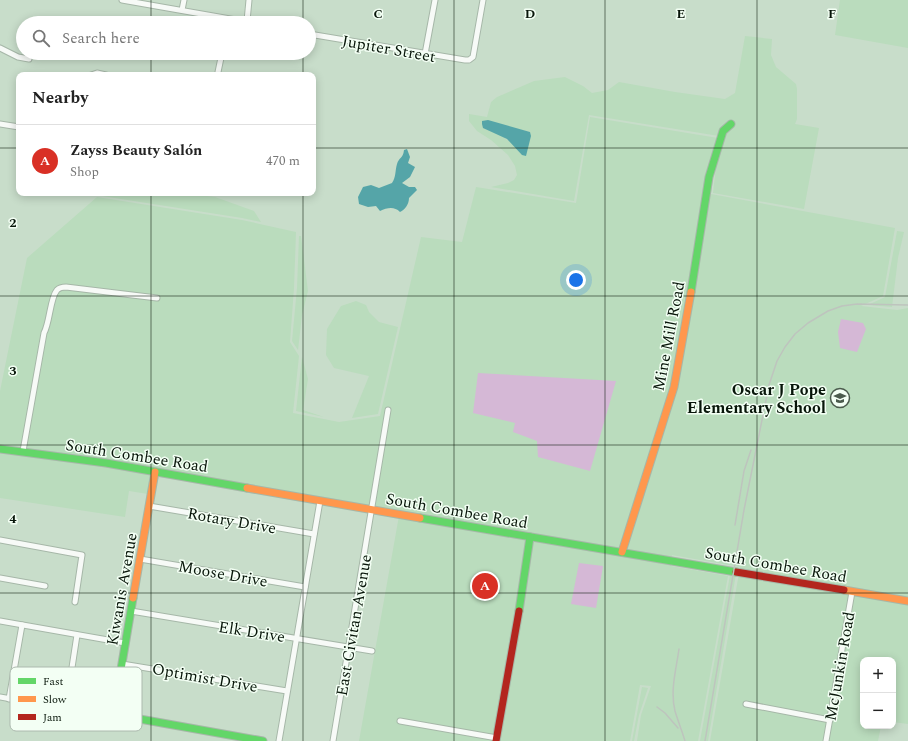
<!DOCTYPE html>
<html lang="en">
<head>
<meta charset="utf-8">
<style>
  body { margin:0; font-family:Spectral,serif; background:#f2f2f2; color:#222 }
  .controls { position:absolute; right:12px; bottom:12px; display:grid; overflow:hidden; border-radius:8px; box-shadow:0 2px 10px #0003 }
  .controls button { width:36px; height:36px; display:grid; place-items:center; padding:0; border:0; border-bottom:1px solid #e0e0e0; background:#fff; color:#222; font:20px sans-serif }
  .you { position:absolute; left:576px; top:280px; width:14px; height:14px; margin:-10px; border:3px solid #fff; border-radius:50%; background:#1a73e8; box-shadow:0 0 0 6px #1a73e833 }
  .badge { display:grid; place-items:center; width:26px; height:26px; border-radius:50%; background:#d93025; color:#fff; font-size:13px; font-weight:700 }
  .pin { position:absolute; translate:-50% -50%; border:2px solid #fff; box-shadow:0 1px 4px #0006 }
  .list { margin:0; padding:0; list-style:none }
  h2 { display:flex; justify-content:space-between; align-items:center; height:52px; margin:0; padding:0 16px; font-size:17px }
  h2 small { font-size:13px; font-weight:400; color:#767676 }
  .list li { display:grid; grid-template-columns:26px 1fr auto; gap:12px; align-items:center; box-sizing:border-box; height:72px; padding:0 16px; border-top:1px solid #e0e0e0 }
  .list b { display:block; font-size:15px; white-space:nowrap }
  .list p { margin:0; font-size:13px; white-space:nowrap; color:#767676 }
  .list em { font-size:13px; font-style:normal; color:#767676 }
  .icon { flex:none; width:22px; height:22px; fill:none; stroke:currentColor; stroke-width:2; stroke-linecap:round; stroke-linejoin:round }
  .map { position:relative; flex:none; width:908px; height:741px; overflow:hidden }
  .search { position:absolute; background:#fff; box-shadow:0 2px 10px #0003; left:16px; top:16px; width:300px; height:44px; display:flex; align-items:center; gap:10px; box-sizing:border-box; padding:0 14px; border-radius:22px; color:#767676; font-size:15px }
  .panel { position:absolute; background:#fff; box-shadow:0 2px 10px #0003; left:16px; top:72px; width:300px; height:124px; border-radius:8px }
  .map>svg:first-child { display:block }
  .built { fill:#badcbd; fill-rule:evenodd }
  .green { fill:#d5b8d6 }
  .water { fill:#55a5a8 }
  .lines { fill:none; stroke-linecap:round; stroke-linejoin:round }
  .street-casing { stroke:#a6b7a8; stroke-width:7 }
  .fast-casing { stroke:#a6b7a8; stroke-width:9 }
  .slow-casing { stroke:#a6b7a8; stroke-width:9 }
  .jam-casing { stroke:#a6b7a8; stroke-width:9 }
  .street { stroke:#f7faf7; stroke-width:5 }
  .fast { stroke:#63d668; stroke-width:7 }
  .slow { stroke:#ff974d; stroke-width:7 }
  .jam { stroke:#b3261e; stroke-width:7 }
  .rail { stroke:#bec4be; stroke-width:1.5 }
  .grid { fill:none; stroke:#071509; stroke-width:1; stroke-opacity:0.55 }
  .labels { text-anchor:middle; stroke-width:3; stroke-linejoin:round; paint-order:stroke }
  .street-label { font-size:16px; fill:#071509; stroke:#f3fff4 }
  .poi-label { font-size:16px; font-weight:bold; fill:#071509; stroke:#f3fff4; text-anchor:end }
  .key { fill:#f3fff4; stroke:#acb9ae; stroke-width:1 }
  .key-label { font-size:11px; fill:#071509 }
  .grid-label { font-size:13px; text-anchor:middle; font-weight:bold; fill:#071509; stroke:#f3fff4; stroke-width:3; stroke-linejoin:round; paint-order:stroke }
</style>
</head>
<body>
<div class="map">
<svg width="908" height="741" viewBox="0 0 908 741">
  <rect width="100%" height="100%" fill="#c8ddca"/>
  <g class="built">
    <path d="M840,0H908V48L835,35Z"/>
    <path d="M745,36L772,39L771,55L776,67L796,84L797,89V119L795,124L819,128L804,209L713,193L717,157L725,133L735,124L731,121L719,136L589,115L574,201L491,187L508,183L514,180L517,175L515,166L508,155L491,140L477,131L469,121V114L487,117L491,102L497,97L534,81L565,77L583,86L592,93L608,90L619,82L675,92L725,99L735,93ZM486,129H518L530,132L509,141L499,134Z"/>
    <path d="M590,117L718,138L711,194L895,228L883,296L861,306L897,310L908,308V724L893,722V660H863V726H881L878,741H710L740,567L672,555L671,566L728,576L698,741H637L641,715L651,686L640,685L630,741H359L400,510L0,445V391L27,258L97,197L242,220L296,232L294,288L290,342L299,356L293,413L339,422L380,416L421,237L462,242L476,187L576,203Z"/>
    <path d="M106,193H182L215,197L254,211L261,222L242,218L102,196Z"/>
    <path d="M897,231L904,232L898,258L892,307L868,305L885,297Z"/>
    <path d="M299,236H301L308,291L302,315L298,350L292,341L297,288Z"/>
    <path d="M356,301L366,305L369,312L379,322L398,327L378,414L352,418L369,376L334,368L326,355L327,329L341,306Z"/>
    <path d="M302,357L308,379L303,410L324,417L296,411Z"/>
    <path d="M0,451L35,455L152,474L148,494L129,491L125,517L0,498Z"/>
    <path d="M673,563L736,574L708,741H700L730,575L673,565Z"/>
    <path d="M642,687L648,688L639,715L634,741H632Z"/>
  </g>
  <g class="green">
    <path d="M841,319L863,323L866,329L857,352L840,348L838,332Z"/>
    <path d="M478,373L616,381L590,471L538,457L537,441L513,432L515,423L473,413Z"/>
    <path d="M579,563L603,566L596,608L571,604Z"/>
  </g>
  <g class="water">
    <path d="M488,120L530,132L531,136L526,156L522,155L507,139L483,128L482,124V121Z"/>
    <path d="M407,149L410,157L408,163L415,167L410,177L402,183L409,187H415L417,190L409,198C409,204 405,210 400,212C394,206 387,208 380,211L376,206L368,207L359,204L358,197L363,187L371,185L379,188L392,183C396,177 395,171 397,164C399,157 403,159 404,150Z"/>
  </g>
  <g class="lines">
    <g class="street-casing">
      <g id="street">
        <path d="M122,0L236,20L247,21L249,23"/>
        <path d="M182,10L184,0"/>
        <path d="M247,21L249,0"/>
        <path d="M309,34L465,60H469L473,57L483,0"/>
        <path d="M0,48L18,57L29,59"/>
        <path d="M425,54L435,0"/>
        <path d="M218,72L222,53"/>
        <path d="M91,75L97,73L106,75"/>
        <path d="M0,124L19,127"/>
        <path d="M23,451L44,333C50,322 50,298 57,290C60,287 63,287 66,287L157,298"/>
        <path d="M149,506L314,534"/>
        <path d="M0,540L82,555L75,602"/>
        <path d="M140,559L305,587"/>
        <path d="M0,578L45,586"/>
        <path d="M131,611L372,651"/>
        <path d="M0,621L125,643"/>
        <path d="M122,664L287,691"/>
        <path d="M0,697L57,707L64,704L67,700L77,635"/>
        <path d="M9,699L22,625"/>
        <path d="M746,704L830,720"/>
        <path d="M400,721L497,738"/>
        <path d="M279,741L320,501"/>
        <path d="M333,741L388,410"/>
        <path d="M826,741L852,592"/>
      </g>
    </g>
    <g class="fast-casing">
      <g id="fast">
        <path d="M691,292L709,177L723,131L731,124"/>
        <path d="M0,449L106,463L247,488"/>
        <path d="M420,518L736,572"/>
        <path d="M133,598L115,705L116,710L123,716L263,741"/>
        <path d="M519,611L530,537"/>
      </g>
    </g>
    <g class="slow-casing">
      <g id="slow">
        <path d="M247,488L420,518"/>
        <path d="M622,552L674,387L691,292"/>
        <path d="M844,590L908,601"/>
        <path d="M133,598L155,472"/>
      </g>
    </g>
    <g class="jam-casing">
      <g id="jam">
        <path d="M736,572L844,590"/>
        <path d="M496,741L519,611"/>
      </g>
    </g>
    <use href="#street" class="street"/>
    <use href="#fast" class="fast"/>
    <use href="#slow" class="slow"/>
    <use href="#jam" class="jam"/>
    <g class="rail">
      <path d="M735,525L744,471L751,450"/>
      <path d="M679,649C676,670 670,691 675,711C678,721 682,731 685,741"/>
      <path d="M657,707L665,713L678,728"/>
      <path d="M705,741L744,510L769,385L777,361L785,347L795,334L808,323L828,311L842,306L857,304L908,305"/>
    </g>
  </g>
  <path class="grid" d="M151,0V23M303,0V23M454,0V741M605,0V741M757,0V741M151,53V75M303,53V75M0,148H19M313,148H908M151,193V741M303,193V741M0,296H908M0,445H908M0,593H908"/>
  <defs>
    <g id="school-ring" transform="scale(1)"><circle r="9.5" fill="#f3fff4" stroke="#4b5b4d" stroke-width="1.5"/><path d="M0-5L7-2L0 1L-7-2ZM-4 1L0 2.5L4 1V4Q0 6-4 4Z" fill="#4b5b4d"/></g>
  </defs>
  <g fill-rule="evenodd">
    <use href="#school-ring" x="840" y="398"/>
  </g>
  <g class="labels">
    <g class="street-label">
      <text transform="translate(389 48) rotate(10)" y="6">Jupiter Street</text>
      <text transform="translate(668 336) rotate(-79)" y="6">Mine Mill Road</text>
      <text transform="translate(137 455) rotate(9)" y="6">South Combee Road</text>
      <text transform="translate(457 510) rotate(10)" y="6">South Combee Road</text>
      <text transform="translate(232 520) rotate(10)" y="6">Rotary Drive</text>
      <text transform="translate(776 564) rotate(10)" y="6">South Combee Road</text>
      <text transform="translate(223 573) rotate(10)" y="6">Moose Drive</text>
      <text transform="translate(121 589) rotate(-80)" y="6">Kiwanis Avenue</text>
      <text transform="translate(353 625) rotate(-80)" y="6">East Civitan Avenue</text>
      <text transform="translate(252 631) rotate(9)" y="6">Elk Drive</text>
      <text transform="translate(839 666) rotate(-80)" y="6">McJunkin Road</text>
      <text transform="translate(205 677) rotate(10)" y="6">Optimist Drive</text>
    </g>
    <g class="poi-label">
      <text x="826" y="395">Oscar J Pope<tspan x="826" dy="18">Elementary School</tspan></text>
    </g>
  </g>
  <rect x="10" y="667" width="132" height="64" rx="6" class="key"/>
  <rect x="18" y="678" width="18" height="6" fill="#63d668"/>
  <rect x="18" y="696" width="18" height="6" fill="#ff974d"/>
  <rect x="18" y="714" width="18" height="6" fill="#b3261e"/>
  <g class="key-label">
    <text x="43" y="685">Fast</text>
    <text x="43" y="703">Slow</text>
    <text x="43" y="721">Jam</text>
  </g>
  <g class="grid-label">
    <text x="378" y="18">C</text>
    <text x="530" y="18">D</text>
    <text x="681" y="18">E</text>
    <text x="832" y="18">F</text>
    <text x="13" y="227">2</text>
    <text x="13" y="375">3</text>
    <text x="13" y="523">4</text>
  </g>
</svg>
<div class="controls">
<button>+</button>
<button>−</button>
</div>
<div class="you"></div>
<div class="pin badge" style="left:485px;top:586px">A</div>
<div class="search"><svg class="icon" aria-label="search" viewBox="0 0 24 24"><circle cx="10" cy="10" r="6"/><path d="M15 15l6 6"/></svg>Search here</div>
<section class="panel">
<h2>Nearby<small></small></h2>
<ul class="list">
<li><span class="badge">A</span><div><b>Zayss Beauty Salón</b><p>Shop</p></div><em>470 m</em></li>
</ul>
</section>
</div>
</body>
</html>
